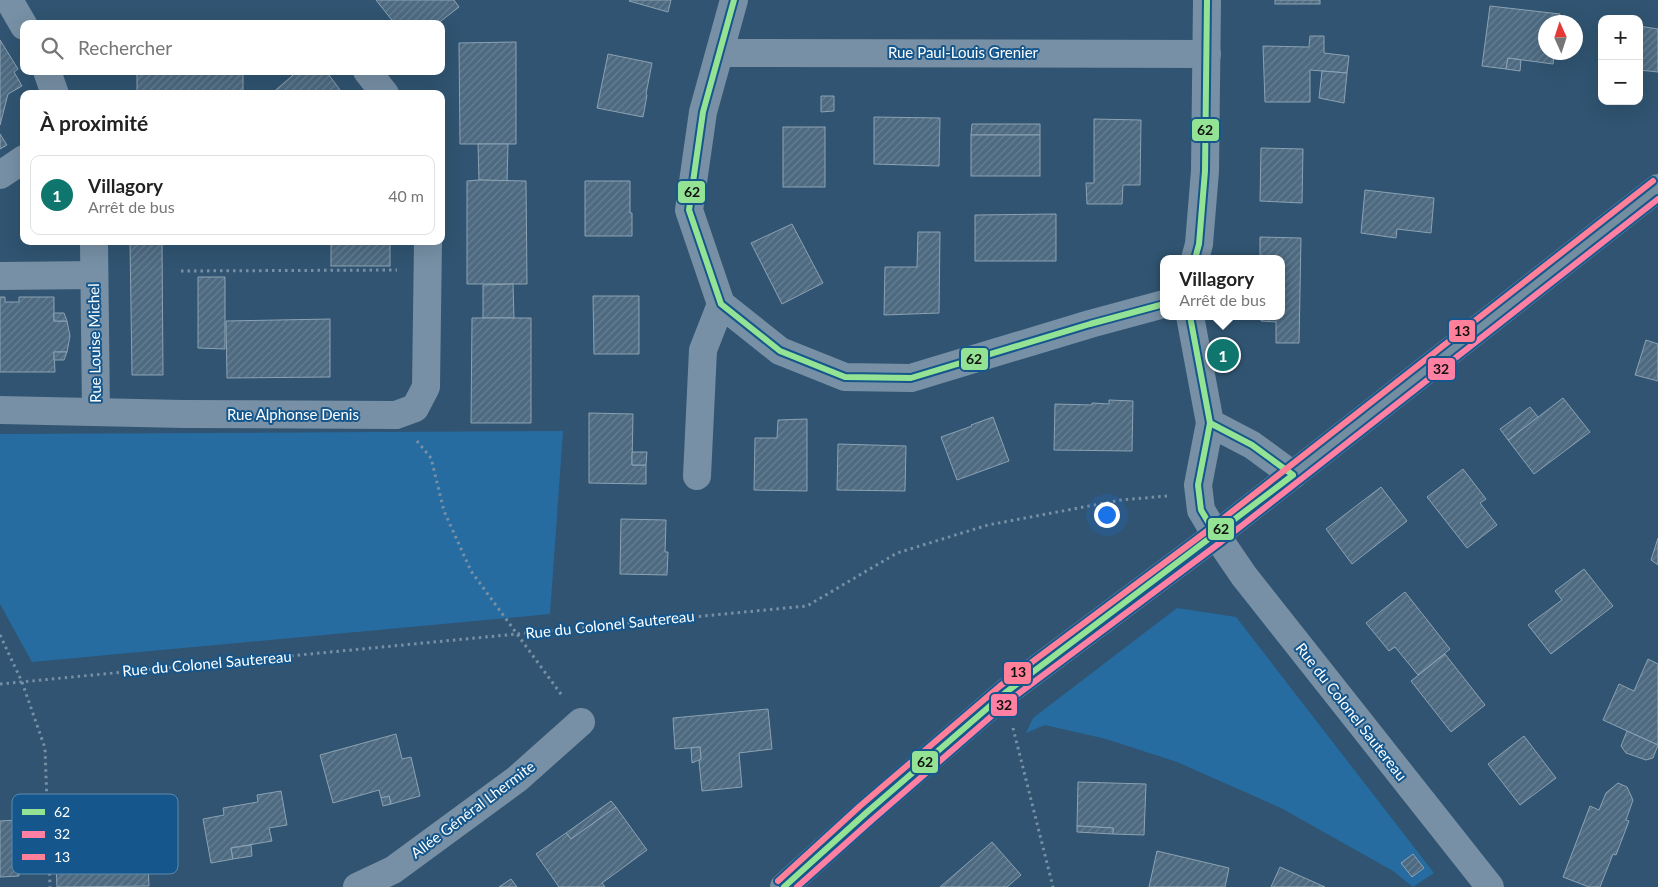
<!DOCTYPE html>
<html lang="fr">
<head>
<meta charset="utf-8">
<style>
  body { margin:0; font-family:Lato,sans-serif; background:#f2f2f2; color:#222 }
  .controls { position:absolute; right:15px; top:15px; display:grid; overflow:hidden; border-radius:10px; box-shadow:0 5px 20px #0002 }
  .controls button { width:45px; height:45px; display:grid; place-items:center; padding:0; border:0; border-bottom:1px solid #e0e0e0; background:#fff; color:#222; font:25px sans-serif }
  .compass { position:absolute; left:1538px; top:15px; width:45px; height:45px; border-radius:50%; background:#fff; box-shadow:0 5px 20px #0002; rotate:357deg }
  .you { position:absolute; left:1106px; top:514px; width:18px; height:18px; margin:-12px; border:4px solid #fff; border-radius:50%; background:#1a73e8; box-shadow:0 0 0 8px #1a73e833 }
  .badge { display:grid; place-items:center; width:32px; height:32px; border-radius:50%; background:#0f766e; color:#fff; font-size:16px; font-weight:700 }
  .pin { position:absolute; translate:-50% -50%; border:2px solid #fff; box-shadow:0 1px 5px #0006 }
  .popup { position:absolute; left:1160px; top:255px; width:125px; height:65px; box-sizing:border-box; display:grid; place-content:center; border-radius:10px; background:#fff; filter:drop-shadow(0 1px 4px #0005); font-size:16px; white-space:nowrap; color:#767676 }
  .popup b { font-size:19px; color:#222 }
  .popup::after { content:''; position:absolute; left:50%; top:100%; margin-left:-10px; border:10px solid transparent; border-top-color:#fff }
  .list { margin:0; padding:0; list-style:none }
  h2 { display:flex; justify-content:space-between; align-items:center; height:65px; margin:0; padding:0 20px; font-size:21px }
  h2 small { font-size:16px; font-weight:400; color:#767676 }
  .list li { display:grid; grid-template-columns:32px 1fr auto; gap:15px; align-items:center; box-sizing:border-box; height:80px; margin:0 10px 10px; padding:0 10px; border:1px solid #e0e0e0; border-radius:10px }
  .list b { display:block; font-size:19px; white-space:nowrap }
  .list p { margin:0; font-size:16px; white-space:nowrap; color:#767676 }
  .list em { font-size:16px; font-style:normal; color:#767676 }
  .icon { flex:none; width:28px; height:28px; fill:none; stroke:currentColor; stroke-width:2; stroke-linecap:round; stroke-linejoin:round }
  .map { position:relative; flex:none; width:1658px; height:887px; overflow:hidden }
  .search { position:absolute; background:#fff; box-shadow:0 5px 20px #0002; left:20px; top:20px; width:425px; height:55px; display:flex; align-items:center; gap:12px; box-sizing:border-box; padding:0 18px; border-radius:10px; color:#767676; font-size:19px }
  .panel { position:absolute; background:#fff; box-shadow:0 5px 20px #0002; left:20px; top:90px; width:425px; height:155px; border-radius:10px }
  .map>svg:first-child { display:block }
  .grass { fill:#266ca1 }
  .building { fill:url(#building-hatch); stroke:#8ca2b3 }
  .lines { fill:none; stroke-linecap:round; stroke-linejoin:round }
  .path { stroke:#7790a5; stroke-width:3; stroke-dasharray:2.5 4; stroke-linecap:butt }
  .street { stroke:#7790a5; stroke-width:28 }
  .secondary { stroke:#738da1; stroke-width:28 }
  .bus-1-casing { stroke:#15578c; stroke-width:10 }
  .bus-2-casing { stroke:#15578c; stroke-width:10 }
  .bus-3-casing { stroke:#15578c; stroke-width:10 }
  .bus-1 { stroke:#94e294; stroke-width:6 }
  .bus-2 { stroke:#ff80a3; stroke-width:6 }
  .bus-3 { stroke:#ff8098; stroke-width:6 }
  .labels { text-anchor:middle; stroke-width:4; stroke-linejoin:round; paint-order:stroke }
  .street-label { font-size:15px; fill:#fff; stroke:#15578c }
  .key { fill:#15578c; stroke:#5b89ae; stroke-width:1 }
  .key-label { font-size:14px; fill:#fff }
  .line-badge { stroke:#15578c; stroke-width:2 }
  .pale-badge-label { font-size:14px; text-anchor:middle; font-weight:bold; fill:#111 }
</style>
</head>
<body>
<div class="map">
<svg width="1658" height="887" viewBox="0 0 1658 887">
  <defs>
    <pattern id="building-hatch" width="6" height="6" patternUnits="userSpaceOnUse" patternTransform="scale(1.25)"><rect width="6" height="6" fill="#4d6a81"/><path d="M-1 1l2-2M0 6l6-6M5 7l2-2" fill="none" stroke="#688094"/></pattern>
  </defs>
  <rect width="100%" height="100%" fill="#305471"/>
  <g class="grass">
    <path d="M563,431L550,614L32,662L0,604V434Z"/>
    <path d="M1177,608L1236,617L1434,873L1413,887L1393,871L1281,808L1177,762L1106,739L1045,725L1026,733L1033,718Z"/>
  </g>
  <g class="building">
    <path d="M376,0H454L459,7L437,24H395Z"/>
    <path d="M630,0H671L668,12L629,1Z"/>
    <rect x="1275" y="0" width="45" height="4"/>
    <path d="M1490,6L1560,14L1559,22H1546V52H1555L1553,64L1508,58L1506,69L1482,66Z"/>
    <path d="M1639,26L1658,29V72L1639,70Z"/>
    <path d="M1310,36H1324V53L1349,56L1347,73L1310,70V102H1265L1263,46L1309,47Z"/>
    <path d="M0,40L18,69L14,72L22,86L8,94L0,125Z"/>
    <path d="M516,42V144H460L459,43Z"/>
    <path d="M608,54L652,63L646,94L647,95L643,117L597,108Z"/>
    <path d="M1508,58L1521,60L1520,71L1506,69Z"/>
    <rect x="137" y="71" width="106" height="23"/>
    <path d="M298,71H326L343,94H271Z"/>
    <path d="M1322,71L1347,73L1344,103L1319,98Z"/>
    <path d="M821,96H834V111L821,112Z"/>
    <path d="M874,117L940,118L939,166L874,164Z"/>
    <path d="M1094,119L1141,120L1140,185H1123L1122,204H1087L1086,183H1094Z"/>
    <path d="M972,124H1040V135H971Z"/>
    <rect x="783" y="127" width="42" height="60"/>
    <path d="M0,134L7,145L0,149Z"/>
    <rect x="971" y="135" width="69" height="41"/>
    <path d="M478,144H508L507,181L479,180Z"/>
    <path d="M1261,148L1303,149L1302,203L1260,201Z"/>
    <path d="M479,180L526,181L527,284H467V181Z"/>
    <path d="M585,181H630V213H632V236H585Z"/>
    <path d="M1365,190L1434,198L1431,233L1397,229L1396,238L1361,233Z"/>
    <path d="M1056,214V261H975V215Z"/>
    <path d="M792,224L823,283L782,304L751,243Z"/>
    <path d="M918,232H940L939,313L884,315L885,267H917Z"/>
    <path d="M1260,237L1301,238L1299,343H1276V322L1261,321V316H1282V259H1260Z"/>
    <path d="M130,241H162L163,375H132Z"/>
    <rect x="331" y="241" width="59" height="25"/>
    <path d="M198,277H225V349L198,348Z"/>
    <path d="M513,284L514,318H483V285Z"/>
    <path d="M593,296H639V354H594Z"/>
    <path d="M0,297H5V302H19V297H54V321H67L70,336L67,352H54L55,372H0Z"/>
    <path d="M54,313H64L67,321H54Z"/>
    <path d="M472,318H531V423H471Z"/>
    <path d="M330,319V377L227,378L226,321Z"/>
    <path d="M1646,340L1658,344V381L1635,375Z"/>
    <path d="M54,352H67L64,360H54Z"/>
    <path d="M1563,398L1590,432L1534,474L1508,440Z"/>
    <path d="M1109,400L1133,401L1132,451L1054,450L1055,404L1092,405V403L1109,404Z"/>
    <path d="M1530,407L1538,417L1508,440L1500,429Z"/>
    <path d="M589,413L633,414L632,465H646V484L589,483Z"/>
    <path d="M993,417L1009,461L957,480L941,437L972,426L971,425Z"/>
    <path d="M807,419V491L754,490L755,438H777L778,420Z"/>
    <path d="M838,444L906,446L905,491L837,490Z"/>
    <path d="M632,452H647L646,465H632Z"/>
    <path d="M1463,469L1486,499L1480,503L1497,525L1467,548L1427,497Z"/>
    <path d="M1381,487L1407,521L1352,564L1326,529Z"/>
    <path d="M621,519L666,520L665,552H668L667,575L620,574Z"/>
    <path d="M1658,538V565L1651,560Z"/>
    <path d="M1584,569L1613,606L1551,654L1528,625L1562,600L1555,591Z"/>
    <path d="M1405,592L1450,649L1418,675L1395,647L1389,651L1366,623Z"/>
    <path d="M1445,654L1485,705L1451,732L1411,681Z"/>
    <path d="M1648,659L1658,664V745L1603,720L1619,684L1634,691Z"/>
    <path d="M768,709L772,749L739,753L742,787L702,791L699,761L701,759L700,747L675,749L673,718Z"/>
    <path d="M1627,731L1658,745L1653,758L1646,760L1626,753L1621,746Z"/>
    <path d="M396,734L402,759L411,757L420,796L391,804L389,796L381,798L379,790L333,803L320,755Z"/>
    <path d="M1524,736L1556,778L1520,805L1488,764Z"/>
    <path d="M700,747L701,759L692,763L691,748Z"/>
    <path d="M1078,782L1146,784L1144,835L1113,834V828L1077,826Z"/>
    <path d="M1618,783L1627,787L1633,800L1626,820L1629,821L1616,855L1613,854L1600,887H1589L1563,877L1590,806L1599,810L1606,793Z"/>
    <path d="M281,791L287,825L269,828L272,841L231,848L233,859L211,863L203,819L224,815L223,808L258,802L257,795Z"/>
    <path d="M389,796L391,804L383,806L381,798Z"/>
    <path d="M611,801L616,807L571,839L566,833Z"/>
    <path d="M616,807L647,850L602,883L605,887H559L536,854L566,833L571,839Z"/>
    <path d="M17,820L19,876L0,877V821Z"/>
    <path d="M1077,826L1113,828V834L1077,832Z"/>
    <path d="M147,839L149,886L57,887L55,843Z"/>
    <path d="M992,842L1021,875L1007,887H940Z"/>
    <path d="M251,845L252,856L233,859L231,848Z"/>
    <path d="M1157,851L1229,868L1225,887H1149Z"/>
    <path d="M1413,854L1424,868L1412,877L1401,863Z"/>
    <path d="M1280,867L1325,887H1271Z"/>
    <path d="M511,879L517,887H499Z"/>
  </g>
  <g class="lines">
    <g class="path">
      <path d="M181,271L397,270"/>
      <path d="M417,441L431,458L444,511L471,571L563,697"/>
      <path d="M0,635L22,682L45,748L50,887"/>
      <path d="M0,684L807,606L897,553L988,525L1121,500L1167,496"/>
      <path d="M1013,728L1053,887"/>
    </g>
    <g class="street">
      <path d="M9,0L24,26"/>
      <path d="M734,0L703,112L689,210L721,304L780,351L845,377L911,378L1090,324L1164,304"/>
      <path d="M720,53L1207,54"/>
      <path d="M47,71L55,94"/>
      <path d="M367,71L385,94"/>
      <path d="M0,175L24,159"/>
      <path d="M94,241L96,412"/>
      <path d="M1195,259L1199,244L1205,171L1207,0"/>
      <path d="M0,276L94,275"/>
      <path d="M1190,316L1210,423L1198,485L1201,510L1216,535L1244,576L1490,887"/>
      <path d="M0,410L184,414L396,415L415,408L426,387L428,241"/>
      <path d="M1210,423L1252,445L1293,475"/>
      <path d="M697,476L703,350L721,304"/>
      <path d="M357,887L393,870L517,779L581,722"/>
    </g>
    <path class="secondary" d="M784,887L866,813L1005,693L1216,535L1658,188"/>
    <g class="bus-1-casing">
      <g id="bus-1">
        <path d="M734,0L703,112L689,210L721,304L780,351L845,377L911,378L1090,324L1164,304"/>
        <path d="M1195,259L1199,244L1205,171L1207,0"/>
        <path d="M1190,316L1210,423L1198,485L1201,510L1216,535"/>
        <path d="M784,887L866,813L1005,693L1293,475L1252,445L1210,423"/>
      </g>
    </g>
    <g class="bus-2-casing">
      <path id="bus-2" d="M797,887L872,820L1010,700L1221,542L1658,199"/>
    </g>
    <g class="bus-3-casing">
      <path id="bus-3" d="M778,881L860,806L1000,686L1211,528L1653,181"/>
    </g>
    <use href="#bus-1" class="bus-1"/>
    <use href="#bus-2" class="bus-2"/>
    <use href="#bus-3" class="bus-3"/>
  </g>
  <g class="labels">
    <g class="street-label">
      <text x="963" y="58">Rue Paul-Louis Grenier</text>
      <text transform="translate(95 343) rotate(-91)" y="5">Rue Louise Michel</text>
      <text x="293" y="420">Rue Alphonse Denis</text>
      <text transform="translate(610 625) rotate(-6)" y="5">Rue du Colonel Sautereau</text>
      <text transform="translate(207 664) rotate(-5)" y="5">Rue du Colonel Sautereau</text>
      <text transform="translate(1351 712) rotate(52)" y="5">Rue du Colonel Sautereau</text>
      <text transform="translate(473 810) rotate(-37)" y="5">Allée Général Lhermite</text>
    </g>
  </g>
  <rect x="12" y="794" width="166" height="80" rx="8" class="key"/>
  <rect x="22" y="809" width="23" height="6" fill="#94e294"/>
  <rect x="22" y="831" width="23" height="7" fill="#ff80a3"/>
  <rect x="22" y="854" width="23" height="6" fill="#ff8098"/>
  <g class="key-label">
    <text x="54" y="817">62</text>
    <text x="54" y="839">32</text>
    <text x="54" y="862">13</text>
  </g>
  <g class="line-badge">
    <rect x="1191" y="118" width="29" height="24" rx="5" fill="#94e294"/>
    <rect x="677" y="180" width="29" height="24" rx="5" fill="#94e294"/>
    <rect x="1448" y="319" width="28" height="24" rx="5" fill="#ff8098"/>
    <rect x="960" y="347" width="29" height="24" rx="5" fill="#94e294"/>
    <rect x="1427" y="357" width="29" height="24" rx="5" fill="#ff80a3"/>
    <rect x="1207" y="517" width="28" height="24" rx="5" fill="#94e294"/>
    <rect x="1003" y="661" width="29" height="24" rx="5" fill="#ff8098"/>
    <rect x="990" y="693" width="28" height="24" rx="5" fill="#ff80a3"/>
    <rect x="911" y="750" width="28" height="24" rx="5" fill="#94e294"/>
  </g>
  <g class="pale-badge-label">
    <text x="1205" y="135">62</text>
    <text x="692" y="197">62</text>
    <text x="1462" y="336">13</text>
    <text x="974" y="364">62</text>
    <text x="1441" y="374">32</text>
    <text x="1221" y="534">62</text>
    <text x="1018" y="677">13</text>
    <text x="1004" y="710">32</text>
    <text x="925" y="767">62</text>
  </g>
</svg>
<div class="controls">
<button>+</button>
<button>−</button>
</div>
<svg class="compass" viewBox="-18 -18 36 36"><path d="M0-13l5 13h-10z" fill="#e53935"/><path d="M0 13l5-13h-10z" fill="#767676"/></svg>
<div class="you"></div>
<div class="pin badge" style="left:1223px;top:355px">1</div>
<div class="popup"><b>Villagory</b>Arrêt de bus</div>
<div class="search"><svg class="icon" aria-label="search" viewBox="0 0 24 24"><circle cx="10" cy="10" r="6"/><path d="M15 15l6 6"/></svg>Rechercher</div>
<section class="panel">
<h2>À proximité<small></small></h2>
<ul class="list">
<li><span class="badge">1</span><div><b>Villagory</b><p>Arrêt de bus</p></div><em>40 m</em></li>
</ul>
</section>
</div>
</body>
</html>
